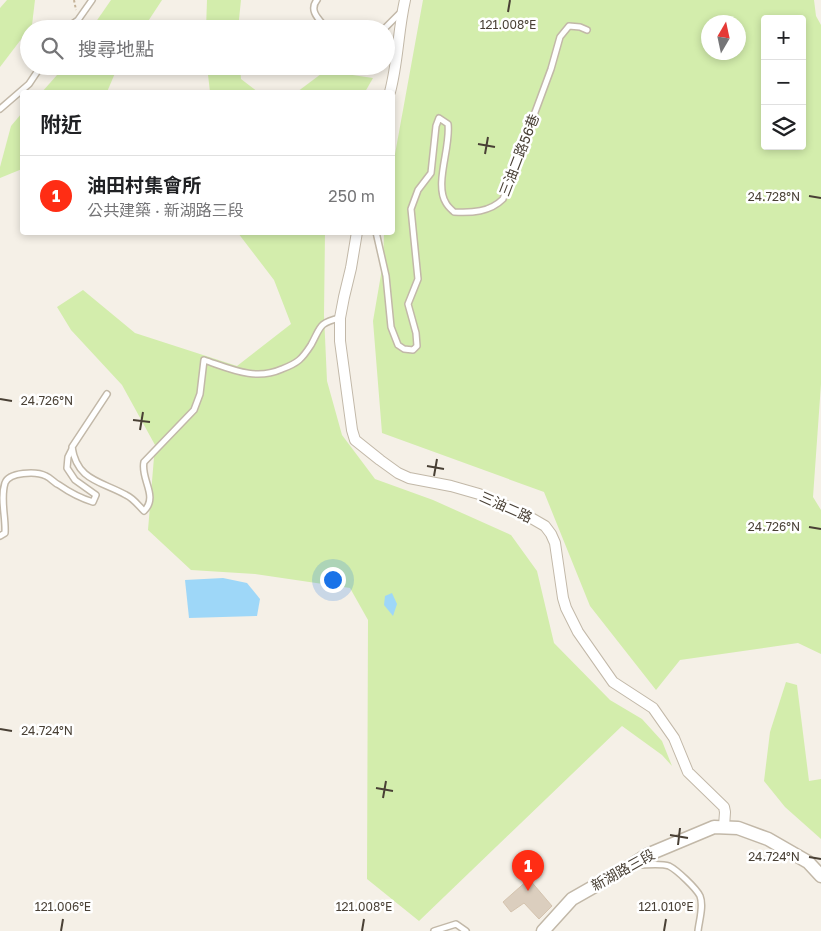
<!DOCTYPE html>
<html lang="zh-TW">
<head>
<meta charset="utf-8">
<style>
  body { margin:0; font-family:"Golos Text","Noto Sans TC",sans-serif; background:#f2f2f2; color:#202124 }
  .controls { position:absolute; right:15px; top:15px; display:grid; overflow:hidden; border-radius:5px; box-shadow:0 2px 8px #0003 }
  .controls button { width:45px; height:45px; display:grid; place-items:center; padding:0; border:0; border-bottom:1px solid #e0e0e0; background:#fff; color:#202124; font:25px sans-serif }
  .compass { position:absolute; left:701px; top:15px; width:45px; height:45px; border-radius:50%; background:#fff; box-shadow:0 2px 8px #0003; rotate:9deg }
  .you { position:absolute; left:332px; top:579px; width:18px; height:18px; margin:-12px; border:4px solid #fff; border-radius:50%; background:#1a73e8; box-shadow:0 0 0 8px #1a73e833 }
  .badge { display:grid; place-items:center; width:32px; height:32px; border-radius:50%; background:#ff2d14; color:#fff; font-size:16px; font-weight:700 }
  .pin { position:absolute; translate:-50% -41px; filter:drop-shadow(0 1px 2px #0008) }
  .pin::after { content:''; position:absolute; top:26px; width:18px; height:15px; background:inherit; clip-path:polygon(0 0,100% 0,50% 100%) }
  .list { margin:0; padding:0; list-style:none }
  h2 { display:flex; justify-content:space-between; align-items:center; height:65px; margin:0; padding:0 20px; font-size:21px }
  h2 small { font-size:16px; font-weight:400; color:#757577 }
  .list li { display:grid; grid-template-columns:32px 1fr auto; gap:15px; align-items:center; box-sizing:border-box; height:80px; padding:0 20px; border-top:1px solid #e0e0e0 }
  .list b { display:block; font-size:19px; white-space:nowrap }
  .list p { margin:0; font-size:16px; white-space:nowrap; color:#757577 }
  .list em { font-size:16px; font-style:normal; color:#757577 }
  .icon { flex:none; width:28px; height:28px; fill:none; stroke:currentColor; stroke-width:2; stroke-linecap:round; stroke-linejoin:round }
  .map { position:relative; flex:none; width:821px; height:931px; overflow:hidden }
  .search { position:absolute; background:#fff; box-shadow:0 2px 8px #0003; left:20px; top:20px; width:375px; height:55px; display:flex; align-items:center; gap:12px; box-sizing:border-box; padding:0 18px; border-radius:28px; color:#757577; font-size:19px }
  .panel { position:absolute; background:#fff; box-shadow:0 2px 8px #0003; left:20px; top:90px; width:375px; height:145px; border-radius:5px }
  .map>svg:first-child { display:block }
  .green { fill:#d3edac; fill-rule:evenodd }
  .water { fill:#9ed7f8 }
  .building { fill:#dbcebe; stroke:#d4c3ae }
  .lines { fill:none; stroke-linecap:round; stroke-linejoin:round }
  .service-casing { stroke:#c2b8a8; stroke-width:8 }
  .minor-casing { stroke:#c2b8a8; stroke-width:12 }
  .tertiary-casing { stroke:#c2b8a8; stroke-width:15 }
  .path { stroke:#c5b398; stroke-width:2; stroke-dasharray:2.5 2.5; stroke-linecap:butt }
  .service { stroke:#fff; stroke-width:5 }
  .minor { stroke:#fff; stroke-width:10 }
  .tertiary { stroke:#fff; stroke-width:12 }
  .ticks { fill:none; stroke:#494035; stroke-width:2 }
  .labels { text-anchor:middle; stroke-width:5; stroke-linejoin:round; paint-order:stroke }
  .street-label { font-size:14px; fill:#494035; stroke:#fff }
  .ticks-label { font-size:12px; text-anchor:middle; fill:#494035; stroke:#fff; stroke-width:5; stroke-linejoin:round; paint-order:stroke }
</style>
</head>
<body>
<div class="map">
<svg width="821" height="931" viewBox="0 0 821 931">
  <rect width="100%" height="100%" fill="#f5f0e7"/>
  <g class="green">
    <path d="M7,0H35L32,25L0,67V8Z"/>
    <path d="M111,0H162L143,29H91Z"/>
    <path d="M207,0H241L238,29H206Z"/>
    <path d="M423,0H814L816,16L821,25V384L813,497L821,510V654L798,643L680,660L656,690L590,606L544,492L382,433L373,321L383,263L384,233L392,232L393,165ZM765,19H802V146H765ZM708,22H738V52H708Z"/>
    <path d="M65,66H118L107,92H42Z"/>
    <path d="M207,66H240L241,79L258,92H210Z"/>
    <path d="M325,71L373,78L365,92H297Z"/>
    <path d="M22,113V169L0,178V167L11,126Z"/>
    <path d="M238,233H325L324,315L327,381L342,435L375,479L433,500L511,535L537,571L554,643L610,700L642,719L662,741L672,766L662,755L622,726L419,921L367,879L368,620L350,588L255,574L191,570L148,530L155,445L122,385L71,330L57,307L83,290L135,333L237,366L291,324L274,280Z"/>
    <path d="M786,682L797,685L809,781L821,779V839L785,807L764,781L770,732Z"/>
  </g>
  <g class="water">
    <path d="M223,578L247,583L260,599L257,616L189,618L185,580Z"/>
    <path d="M392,593L397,604L393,616L384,605L385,596Z"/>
  </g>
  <path class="building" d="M529,879L552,906L539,919L524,903L511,912L503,902Z"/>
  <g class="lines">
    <g class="service-casing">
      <g id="service">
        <path d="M317,0C308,11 320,20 327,29"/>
        <path d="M65,29L78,20L92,0"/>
        <path d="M384,29L400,13"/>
        <path d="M0,109L29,84L41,66"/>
        <path d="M376,232L386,276L391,327L398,345L404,349L413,350L417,346L416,333L408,304L418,279L411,209L418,190L431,173L436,126L439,118L448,124C451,147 434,184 446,203C448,207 452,210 454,212C472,213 490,212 503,199L551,69L560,37L569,26L580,27L587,30"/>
        <path d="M107,394L72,447C77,481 101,481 126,495C133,498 138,505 144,511C159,496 140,479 144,462L194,410L200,394L204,360C231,369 255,381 282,369C298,363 302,359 311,345C321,327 318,323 340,318"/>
        <path d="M0,536L5,533C6,517 0,499 5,483C9,472 36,471 46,476C51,478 54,483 59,485C69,492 80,498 93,502L96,495L75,480L67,468L68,457L72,449"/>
        <path d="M638,865C647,865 661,863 669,866C677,870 696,888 700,896C704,906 699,921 698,931"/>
        <path d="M434,931L456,924L466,931"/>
      </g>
    </g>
    <g class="minor-casing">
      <g id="minor">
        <path d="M390,92C398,62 398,31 405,0"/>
        <path d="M357,232L351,268L344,297L340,318V341L352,430L355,440L380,460L398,473L409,478L451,486L479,494L526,515L545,526L551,534L555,543L563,598L566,608L578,632L613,682L653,708L674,738L688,772L724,807L725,812L724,827"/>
      </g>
    </g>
    <g class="tertiary-casing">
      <path id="tertiary" d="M543,931L572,899L630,866L647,855L714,827L738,828L768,839L808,862L821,876"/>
    </g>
    <path class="path" d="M74,0L76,10"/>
    <use href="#service" class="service"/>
    <use href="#minor" class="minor"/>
    <use href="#tertiary" class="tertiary"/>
  </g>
  <path class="ticks" d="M508,12L510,0M478,144L495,147M485,154L488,137M809,196L821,198M0,399L12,401M133,420L150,422M140,430L143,412M427,466L444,469M434,476L437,459M809,527L821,529M0,729L12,731M376,788L393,791M383,798L386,781M670,835L688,838M678,845L680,828M809,857L821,859M61,931L63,919M362,931L364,919M664,931L666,919"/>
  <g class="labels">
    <g class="street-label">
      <text transform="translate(519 155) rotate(-69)" y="5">三油二路56巷</text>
      <text transform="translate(506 507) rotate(24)" y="5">三油二路</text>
      <text transform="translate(623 870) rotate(-29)" y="5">新湖路三段</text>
    </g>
  </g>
  <g class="ticks-label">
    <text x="508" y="29">121.008°E</text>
    <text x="774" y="201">24.728°N</text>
    <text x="47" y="405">24.726°N</text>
    <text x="774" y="531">24.726°N</text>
    <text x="47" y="735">24.724°N</text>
    <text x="774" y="861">24.724°N</text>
    <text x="63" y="911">121.006°E</text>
    <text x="364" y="911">121.008°E</text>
    <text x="666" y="911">121.010°E</text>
  </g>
</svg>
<div class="controls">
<button>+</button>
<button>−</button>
<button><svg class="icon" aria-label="layers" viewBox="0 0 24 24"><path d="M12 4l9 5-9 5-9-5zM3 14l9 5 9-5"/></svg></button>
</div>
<svg class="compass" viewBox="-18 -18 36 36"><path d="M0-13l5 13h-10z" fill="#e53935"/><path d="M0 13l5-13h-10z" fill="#757577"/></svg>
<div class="you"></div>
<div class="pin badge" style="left:528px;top:891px">1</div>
<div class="search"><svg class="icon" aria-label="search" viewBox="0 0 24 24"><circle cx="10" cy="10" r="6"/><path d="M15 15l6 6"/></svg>搜尋地點</div>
<section class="panel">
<h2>附近<small></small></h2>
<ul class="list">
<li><span class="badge">1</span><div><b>油田村集會所</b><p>公共建築 · 新湖路三段</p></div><em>250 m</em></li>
</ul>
</section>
</div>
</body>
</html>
